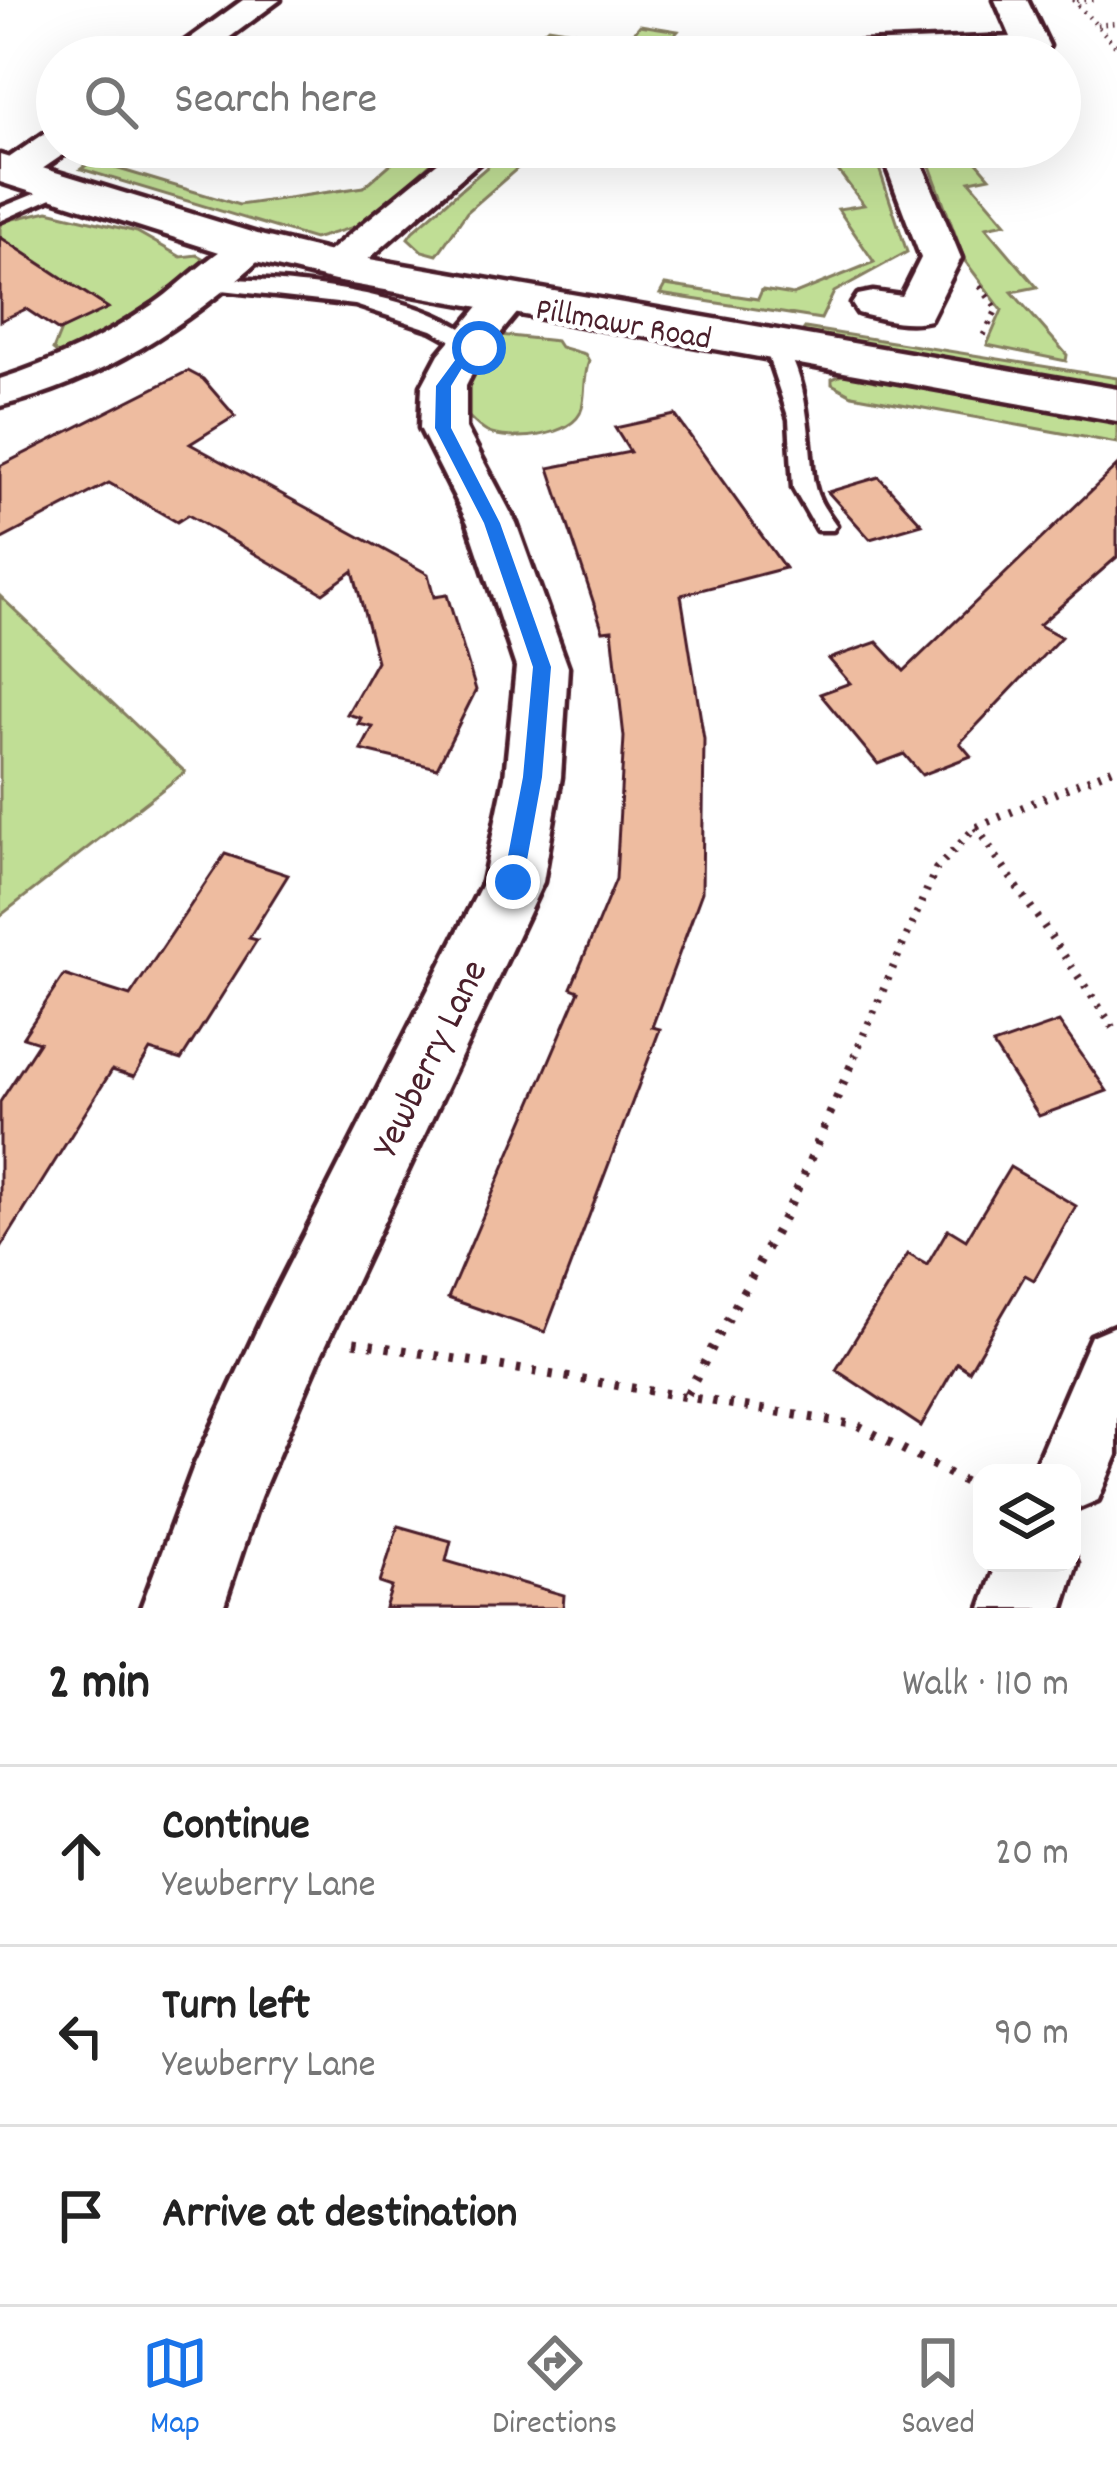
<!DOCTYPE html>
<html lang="en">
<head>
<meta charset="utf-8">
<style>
  body { margin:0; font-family:Dekko,sans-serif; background:#f2f2f2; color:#222 }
  .controls { position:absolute; right:36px; bottom:36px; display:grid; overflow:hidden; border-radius:24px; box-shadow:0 12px 48px #0002 }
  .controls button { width:108px; height:108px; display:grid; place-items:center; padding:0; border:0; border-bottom:3px solid #e0e0e0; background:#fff; color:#222; font:60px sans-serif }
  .stop { position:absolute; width:36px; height:36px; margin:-27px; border:9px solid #1a73e8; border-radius:50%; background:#fff }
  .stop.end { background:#1a73e8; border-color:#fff; box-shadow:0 3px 12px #0008 }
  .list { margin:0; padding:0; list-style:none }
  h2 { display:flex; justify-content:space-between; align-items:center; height:156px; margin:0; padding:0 48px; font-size:51px }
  h2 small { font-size:39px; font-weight:400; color:#767676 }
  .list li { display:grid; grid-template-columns:78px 1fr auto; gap:36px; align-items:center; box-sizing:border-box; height:180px; padding:0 48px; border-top:3px solid #e0e0e0 }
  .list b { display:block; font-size:45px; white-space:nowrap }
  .list p { margin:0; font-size:39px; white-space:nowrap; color:#767676 }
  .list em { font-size:39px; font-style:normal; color:#767676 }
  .icon { flex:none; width:66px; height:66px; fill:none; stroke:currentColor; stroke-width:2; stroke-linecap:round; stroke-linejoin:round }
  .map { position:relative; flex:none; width:1117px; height:1608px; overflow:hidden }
  .search { position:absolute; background:#fff; box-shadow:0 12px 48px #0002; left:36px; right:36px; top:36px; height:132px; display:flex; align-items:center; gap:30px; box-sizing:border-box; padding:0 42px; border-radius:66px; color:#767676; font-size:45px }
  .sheet { height:696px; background:#fff }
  nav { display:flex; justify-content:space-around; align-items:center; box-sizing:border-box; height:168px; border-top:3px solid #e0e0e0; background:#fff; font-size:33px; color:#767676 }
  nav a { display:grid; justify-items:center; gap:6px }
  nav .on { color:#1a73e8 }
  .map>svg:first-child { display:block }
  .green { fill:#c0de95; stroke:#857e60; stroke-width:3 }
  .building { fill:#eebca0; stroke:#4a1f2b; stroke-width:3 }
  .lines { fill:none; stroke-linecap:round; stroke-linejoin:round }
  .service-casing { stroke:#4a1f2b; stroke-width:9 }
  .minor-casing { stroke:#4a1f2b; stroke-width:9 }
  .tertiary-casing { stroke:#4a1f2b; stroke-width:9 }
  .path-far3 { stroke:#4a1f2b; stroke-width:4.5; stroke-dasharray:1.5 6; stroke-linecap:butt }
  .path-far2 { stroke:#4a1f2b; stroke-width:6; stroke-dasharray:3 8; stroke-linecap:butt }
  .path-far1 { stroke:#4a1f2b; stroke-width:8; stroke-dasharray:3 9; stroke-linecap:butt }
  .path { stroke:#4a1f2b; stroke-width:9; stroke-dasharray:4.5 12; stroke-linecap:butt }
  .service { fill:#fff; fill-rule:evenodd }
  .minor { fill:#fff; fill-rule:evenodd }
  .tertiary { fill:#fff; fill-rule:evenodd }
  .route { fill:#1a73e8 }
  .labels { text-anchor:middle; stroke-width:9; stroke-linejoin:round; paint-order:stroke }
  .far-street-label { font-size:33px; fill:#4a1f2b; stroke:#fff }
  .street-label { font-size:39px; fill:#4a1f2b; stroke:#fff }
</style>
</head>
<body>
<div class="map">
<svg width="1117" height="1608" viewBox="0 0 1117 1608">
  <rect width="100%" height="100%" fill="#fff"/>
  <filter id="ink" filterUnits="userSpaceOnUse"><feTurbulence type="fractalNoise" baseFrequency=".00833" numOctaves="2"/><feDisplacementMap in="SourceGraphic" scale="24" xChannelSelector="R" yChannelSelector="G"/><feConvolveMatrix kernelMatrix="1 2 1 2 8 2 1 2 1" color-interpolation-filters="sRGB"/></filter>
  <g filter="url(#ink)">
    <g class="green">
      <path d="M640,25L678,31L663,49L515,57L548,27L628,40Z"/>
      <path d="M410,147H449L361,225L314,239L81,169L92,161L239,205L364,187Z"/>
      <path d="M510,147H542L467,212L437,255L422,251L408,238L413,231Z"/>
      <path d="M840,147H872L907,252L834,292L821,319L660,294L665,285L758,299L762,290L793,295L874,262L838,209L864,205L827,156L845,154Z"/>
      <path d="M923,147H964L990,177L970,181L1006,223L986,227L1037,287L1012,292L1067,355L1066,361L987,345L1002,310L965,261Z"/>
      <path d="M48,211L137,232L181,257L197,255L213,264C176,290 102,346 59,355L53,350L61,330L107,307L0,237V222Z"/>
      <path d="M805,328L1117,378V387L800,335Z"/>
      <path d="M500,335L556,341L560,347L585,354L589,361C583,377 586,393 582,408C575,438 509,442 487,432C478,427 472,420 465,413L462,384Z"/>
      <path d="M846,373L1117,413V443L852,395L832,384V379Z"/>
      <path d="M0,596L185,772L0,916Z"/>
    </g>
    <g class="building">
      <path d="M0,237L108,308L59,331L26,309L0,321Z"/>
      <path d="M188,371L203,379L235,416L190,444L428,574L434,597L447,595L476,690L437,768L361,750L373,727L358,724L361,718L347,714L377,661L353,571L323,593L188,515L177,522L109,483L0,540V466Z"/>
      <path d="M675,415L785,568L681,595L704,739L702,892L652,1027L660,1029L545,1332L448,1298L579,991L571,988L616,879L624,737L612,630L603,631L549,468L630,452L615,428Z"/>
      <path d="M1117,466V557L1039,625L1061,637L960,743L971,756L922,775L904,754L878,764L820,694L850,683L829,659L877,642L904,671Z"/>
      <path d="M879,477L922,524L870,539L828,492Z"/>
      <path d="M225,854L288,875L249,938L257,940L181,1060L150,1050L134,1077L112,1070L0,1249V1102L39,1042L23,1037L64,975L130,996Z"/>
      <path d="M1059,1022L1107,1091L1039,1116L993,1045Z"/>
      <path d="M1010,1167L1076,1206L1034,1280L1025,1275L969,1371L957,1363L921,1426L836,1370L908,1254L927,1265L948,1229L966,1240Z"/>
      <path d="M398,1526L451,1541L446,1561L564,1595L563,1608H385L392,1587L380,1583Z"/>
    </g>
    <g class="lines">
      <g class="service-casing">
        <g id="service">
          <path d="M59,184L74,188L0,221V208Z"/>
          <path d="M211,278C294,281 425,290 489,348L479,354L472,352L432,330L355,305L204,288V280Z"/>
          <path d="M775,341C809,356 809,451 814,483C817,500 827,512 836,525L833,530H817L793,488L789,419L765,347Z"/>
        </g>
      </g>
      <g class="minor-casing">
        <g id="minor">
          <path d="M243,0H280L203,57H164Z"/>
          <path d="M995,0H1027L1049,46L1044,53L749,57L754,50L766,47L1011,37Z"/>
          <path d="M57,131V147L70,150L26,180H0V164L44,134Z"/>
          <path d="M457,147H497L349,276H321L315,267L321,258Z"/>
          <path d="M879,147H915L961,258L930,320C907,326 881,319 858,313L852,304L858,295L873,292L902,296L921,258Z"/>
          <path d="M251,235L265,239L271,247L265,255C188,325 102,381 0,406V379C54,362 105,337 152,305C181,286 220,243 251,235Z"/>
          <path d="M506,289L521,292L527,301L480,358L466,386V428L516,523L568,667L561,777L543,882L320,1357L260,1497L223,1608H141L194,1466L267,1308L483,882L505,777L516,667L468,523L420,428L422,386L439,354L491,292Z"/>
          <path d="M1117,1325V1455L1098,1500L1072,1511V1473H1032L1091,1336Z"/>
          <path d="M1072,1550L1077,1563L1063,1608H981L997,1563H1072Z"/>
        </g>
      </g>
      <g class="tertiary-casing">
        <path id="tertiary" d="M0,155L264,236L335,253L1117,389V421L335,281L235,257L0,182Z"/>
      </g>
      <g class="path-far3">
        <path d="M1073,0L1117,47"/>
        <path d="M1077,1L1095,0"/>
        <path d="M1097,25L1117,23"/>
      </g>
      <path class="path-far2" d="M980,286L997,309L981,340"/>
      <g class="path-far1">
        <path d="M976,827L1117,1033"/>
        <path d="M854,1057L936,869L976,827L1117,767"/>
      </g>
      <g class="path">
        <path d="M354,1342L857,1425L982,1491"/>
        <path d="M687,1394L789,1208L856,1054"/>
      </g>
      <use href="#service" class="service"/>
      <use href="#minor" class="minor"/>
      <use href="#tertiary" class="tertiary"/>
    </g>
  </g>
  <path class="route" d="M470,340L487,348L473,350L451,386V428L500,523L551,667L542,777L523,882L513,890L503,882L523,777L533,667L484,523L435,428L436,386Z"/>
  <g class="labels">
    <g class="far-street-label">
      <text transform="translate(624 321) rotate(10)" y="12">Pillmawr Road</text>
    </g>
    <g class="street-label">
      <text transform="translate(427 1057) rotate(-64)" y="14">Yewberry Lane</text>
    </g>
  </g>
</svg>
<div class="controls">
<button><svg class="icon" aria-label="layers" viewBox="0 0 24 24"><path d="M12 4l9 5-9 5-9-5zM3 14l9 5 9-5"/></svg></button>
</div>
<div class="stop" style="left:479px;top:348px"></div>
<div class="stop end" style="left:513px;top:882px"></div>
<div class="search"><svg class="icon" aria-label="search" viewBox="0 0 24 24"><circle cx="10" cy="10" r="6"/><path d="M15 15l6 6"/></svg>Search here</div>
</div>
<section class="sheet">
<h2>2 min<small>Walk · 110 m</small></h2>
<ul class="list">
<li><svg class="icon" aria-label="ahead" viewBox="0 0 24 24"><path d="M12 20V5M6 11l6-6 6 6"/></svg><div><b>Continue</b><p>Yewberry Lane</p></div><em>20 m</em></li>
<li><svg class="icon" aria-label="left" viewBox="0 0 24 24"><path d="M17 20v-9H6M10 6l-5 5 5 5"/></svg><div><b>Turn left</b><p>Yewberry Lane</p></div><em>90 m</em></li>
<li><svg class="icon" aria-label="arrive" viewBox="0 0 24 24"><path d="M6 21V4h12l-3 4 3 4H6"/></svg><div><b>Arrive at destination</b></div></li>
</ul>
</section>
<nav>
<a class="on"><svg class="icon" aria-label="map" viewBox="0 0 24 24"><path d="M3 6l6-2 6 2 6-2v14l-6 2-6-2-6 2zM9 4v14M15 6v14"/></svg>Map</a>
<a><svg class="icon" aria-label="directions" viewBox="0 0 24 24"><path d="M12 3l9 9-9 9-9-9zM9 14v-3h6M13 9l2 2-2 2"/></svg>Directions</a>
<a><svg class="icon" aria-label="saved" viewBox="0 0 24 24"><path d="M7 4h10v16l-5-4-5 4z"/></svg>Saved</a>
</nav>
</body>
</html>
